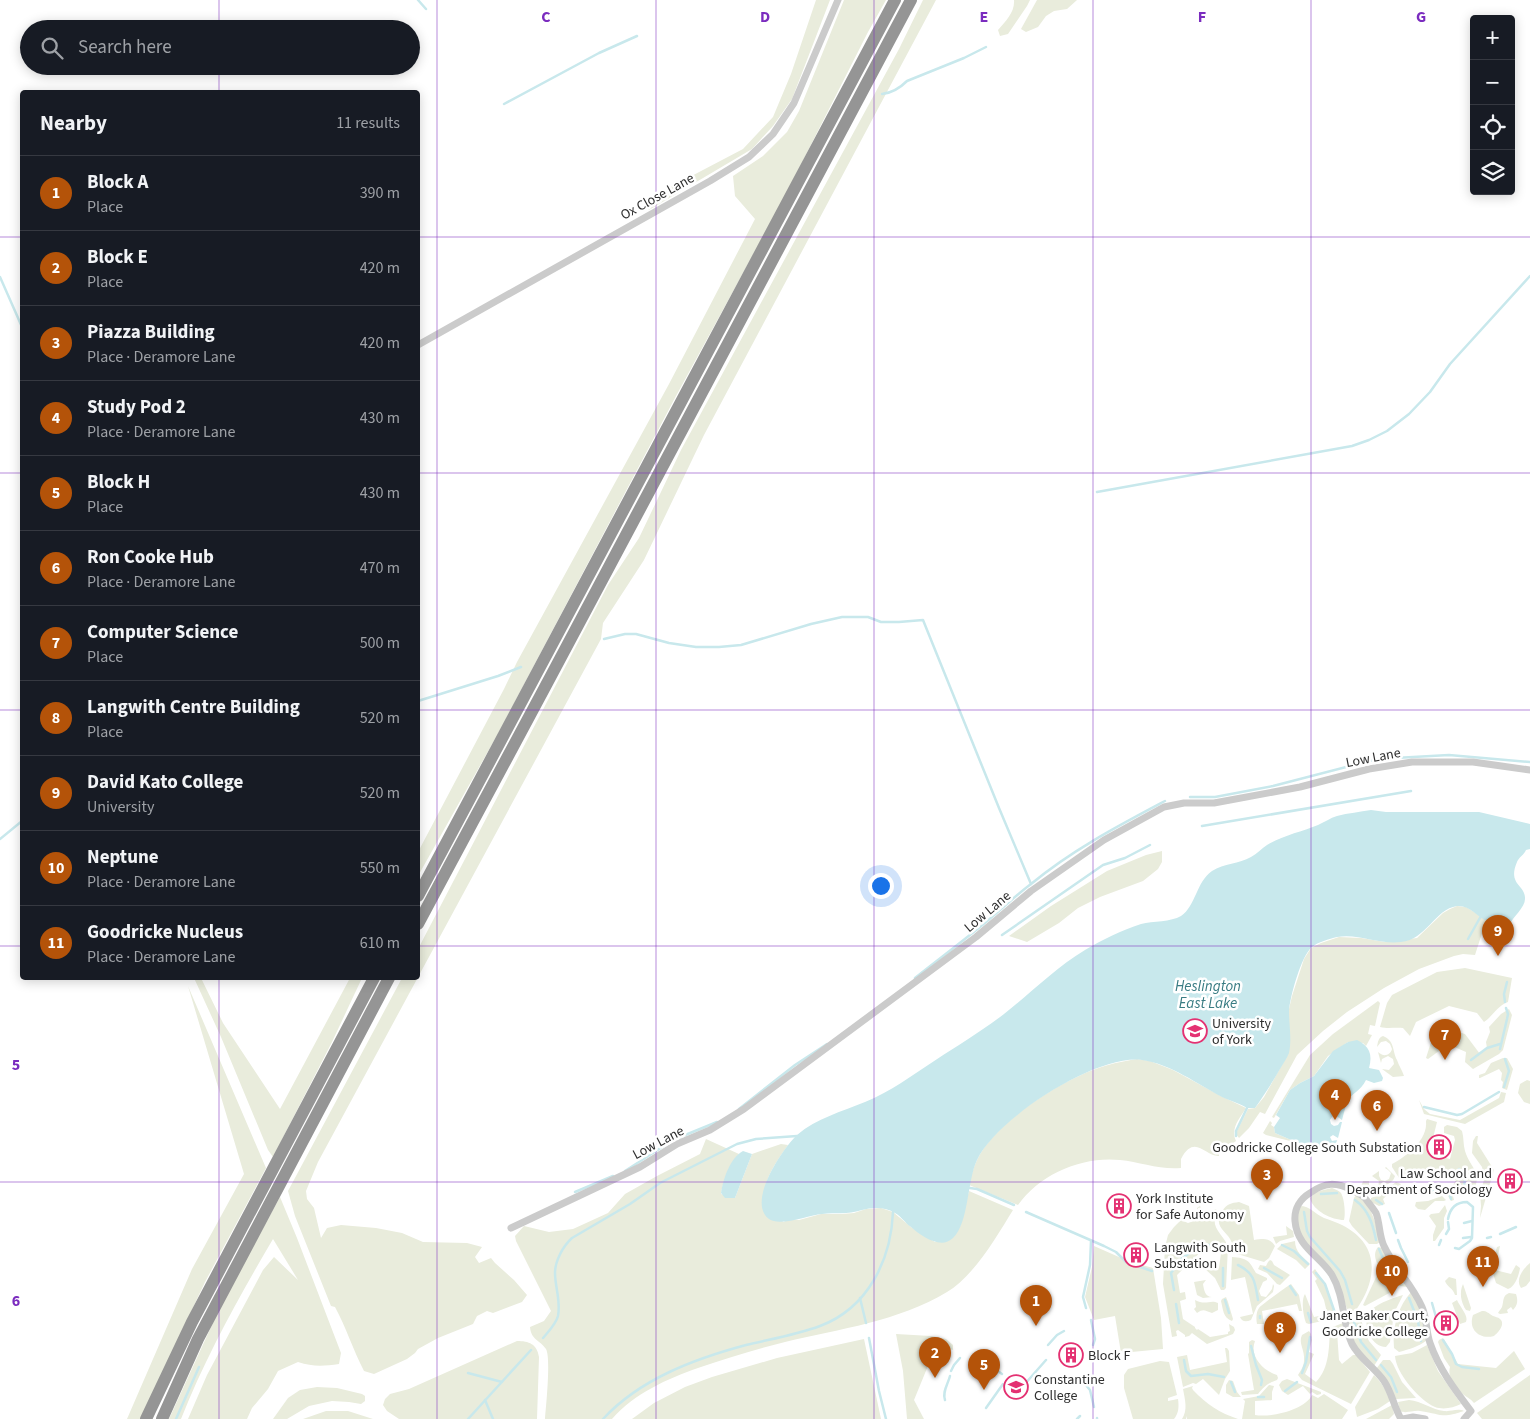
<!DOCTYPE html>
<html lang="en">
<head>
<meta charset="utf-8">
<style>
  body { margin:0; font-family:"Source Sans 3",sans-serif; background:#242831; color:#f1f3f6 }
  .controls { position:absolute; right:15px; top:15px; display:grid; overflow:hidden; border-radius:5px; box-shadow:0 2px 12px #0003 }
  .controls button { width:45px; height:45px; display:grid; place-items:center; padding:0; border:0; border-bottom:1px solid #363941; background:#171b24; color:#f1f3f6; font:25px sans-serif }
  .you { position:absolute; left:880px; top:885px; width:18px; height:18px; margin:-12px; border:4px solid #fff; border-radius:50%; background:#1a73e8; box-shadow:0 0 0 8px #1a73e833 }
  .badge { display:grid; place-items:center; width:32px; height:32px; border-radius:50%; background:#b45309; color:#fff; font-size:16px; font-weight:700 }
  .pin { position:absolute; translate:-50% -41px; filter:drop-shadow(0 1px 2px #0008) }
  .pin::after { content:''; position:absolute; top:26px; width:18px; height:15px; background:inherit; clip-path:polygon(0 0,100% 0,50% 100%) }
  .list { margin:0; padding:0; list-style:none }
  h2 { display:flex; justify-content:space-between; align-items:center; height:65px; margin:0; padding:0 20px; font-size:21px }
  h2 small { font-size:16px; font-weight:400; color:#9ea1a6 }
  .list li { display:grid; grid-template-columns:32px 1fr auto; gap:15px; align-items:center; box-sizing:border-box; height:75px; padding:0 20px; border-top:1px solid #363941 }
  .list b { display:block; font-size:19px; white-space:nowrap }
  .list p { margin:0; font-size:16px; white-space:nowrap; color:#9ea1a6 }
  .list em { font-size:16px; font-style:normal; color:#9ea1a6 }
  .icon { flex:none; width:28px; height:28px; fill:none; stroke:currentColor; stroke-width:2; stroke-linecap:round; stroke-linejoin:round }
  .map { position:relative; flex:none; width:1530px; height:1419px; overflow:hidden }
  .search { position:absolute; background:#171b24; box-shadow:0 2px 12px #0003; left:20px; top:20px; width:400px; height:55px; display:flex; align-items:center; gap:12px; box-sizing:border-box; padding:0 18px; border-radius:28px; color:#9ea1a6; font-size:19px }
  .panel { position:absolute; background:#171b24; box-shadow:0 2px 12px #0003; left:20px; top:90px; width:400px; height:890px; border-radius:5px }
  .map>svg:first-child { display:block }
  .green { fill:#e9ecdc }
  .water { fill:#c8e8ec }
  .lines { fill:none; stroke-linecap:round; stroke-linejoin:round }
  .stream { stroke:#c8e8ec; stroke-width:2.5 }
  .street { stroke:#cbcbcb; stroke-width:7 }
  .highway { stroke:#959595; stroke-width:12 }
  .grid { fill:none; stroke:#7b2cbf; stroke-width:1; stroke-opacity:0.55 }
  .labels { text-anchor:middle; stroke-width:5; stroke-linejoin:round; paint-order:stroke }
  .street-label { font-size:14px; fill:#2e2e2e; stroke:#fff }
  .poi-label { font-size:14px; fill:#2e2e2e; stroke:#fff; text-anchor:start }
  .water-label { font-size:15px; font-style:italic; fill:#397c83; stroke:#fff }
  .grid-label { font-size:16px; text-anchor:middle; font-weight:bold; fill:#7b2cbf; stroke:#fff; stroke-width:5; stroke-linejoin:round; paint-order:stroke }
</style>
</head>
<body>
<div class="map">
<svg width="1530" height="1419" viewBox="0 0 1530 1419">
  <rect width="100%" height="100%" fill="#fff"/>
  <g class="green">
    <path d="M816,0H830L792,99L773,126L752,149L649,210L642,202L743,149L773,117L791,74Z"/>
    <path d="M844,0H886L868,32L785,196L676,396L500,730L418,876V852L504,689L517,662L669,384L755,219L735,196L733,176L763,156L787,132L799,111Z"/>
    <path d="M923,0H936L704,435L644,560L603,623L601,639L318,1162L306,1191L307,1199L314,1208L321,1238L327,1228L341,1225L376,1228L402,1233L423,1242L467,1243L482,1247L475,1257L479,1263L491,1258L495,1263L514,1280L527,1295L522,1302L493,1313L487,1311L477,1316L473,1324L438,1338L418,1349L415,1353L407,1359L374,1374L364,1371C353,1350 346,1327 335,1307L331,1306L295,1216L288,1191L402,978H418V949L608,585L639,538L681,450L899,49Z"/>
    <path d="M1014,0H1030L1027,6L1008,34L1000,36L998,30C1006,21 1015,12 1014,0Z"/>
    <path d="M1037,0H1077L1067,9L1054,11L1046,16L1038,27L1026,32L1021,29Z"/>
    <path d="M1162,851V862L1158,869L1143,881L1100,897L1078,908L1059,923L1027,942L1009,936L1051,906L1107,871L1146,855Z"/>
    <path d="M1457,906L1466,907L1487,920L1508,926L1510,930L1507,937L1483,930L1475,955L1463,954L1454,956L1419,969L1384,988L1347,1012L1323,1031L1297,1055L1265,1114L1260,1112L1249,1128L1239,1138L1236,1134L1237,1131L1248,1109L1255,1108L1264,1097L1288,1054L1289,1009L1292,996L1304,959L1311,948L1321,943L1339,937L1361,938L1385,942L1417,938L1443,913L1450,909Z"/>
    <path d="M1465,968L1512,978L1508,1002C1497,1006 1493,1016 1484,1022L1477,1013L1449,1006L1416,1022L1410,1036L1403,1028C1394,1027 1389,1029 1380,1027L1387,1003L1392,995L1437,972Z"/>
    <path d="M194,978H201L223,1023L280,1109L350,978H362L332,1042L273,1157L268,1150L221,1037Z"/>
    <path d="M188,986L266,1168L205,1282L141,1419H127L192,1269L244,1174Z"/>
    <path d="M1378,1001L1380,1003L1375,1026L1370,1025L1368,1034L1372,1035L1366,1046L1363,1043L1348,1042L1328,1056L1314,1076L1300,1083L1290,1090L1274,1118L1272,1117L1310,1055L1333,1034Z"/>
    <path d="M1509,1009L1512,1015L1503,1050L1499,1054L1473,1069L1465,1062L1466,1052L1452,1046L1439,1051L1428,1059L1426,1058L1432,1039L1448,1029L1465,1034L1480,1054L1487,1048L1486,1042L1490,1032L1489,1027L1501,1014Z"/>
    <path d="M1383,1036C1395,1041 1392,1050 1397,1060C1399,1066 1402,1070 1404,1076L1393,1077L1382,1069L1389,1070L1394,1064L1393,1059L1388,1056L1382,1059L1381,1063L1378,1052C1383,1057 1390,1056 1392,1049L1390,1044L1386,1041L1381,1042L1377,1047C1378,1042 1378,1038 1383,1036Z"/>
    <path d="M1503,1058H1507L1513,1069L1507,1090L1502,1088L1503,1082L1501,1080L1502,1073L1499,1069L1480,1078H1479V1075L1485,1073L1491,1063Z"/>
    <path d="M1137,1059L1150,1061L1173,1070L1221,1096L1246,1108C1240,1118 1230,1128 1236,1141L1219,1153V1156C1205,1157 1195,1133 1181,1159V1168C1160,1170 1140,1162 1120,1160C1082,1156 1040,1174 1018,1205L969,1185C971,1177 973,1168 977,1160C992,1127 1047,1090 1079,1076C1097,1067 1117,1062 1137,1059Z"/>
    <path d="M1527,1080L1530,1081V1104L1524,1102L1518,1093L1520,1084Z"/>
    <path d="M1501,1092L1506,1093L1504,1102L1465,1124L1424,1114L1419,1100L1424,1109L1430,1114L1460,1120L1499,1098Z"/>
    <path d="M1427,1119L1437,1122L1431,1146L1434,1148L1432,1155L1450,1159L1455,1140L1454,1136L1444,1133V1127L1447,1125L1457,1127L1462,1131C1464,1138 1463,1144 1465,1151C1470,1168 1486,1175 1470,1194L1463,1196L1462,1193L1453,1196L1454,1200L1451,1201L1448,1196L1442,1193V1190L1449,1192L1456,1180L1430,1171L1401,1181L1392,1167V1164C1407,1156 1428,1140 1426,1121Z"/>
    <path d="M1270,1121L1272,1123L1271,1125L1274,1127L1275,1133L1298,1143L1266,1135L1263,1133Z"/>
    <path d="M1476,1136H1478L1477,1143L1494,1170L1480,1218L1481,1206L1480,1193L1484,1180L1482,1167L1472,1153L1473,1141Z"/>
    <path d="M706,1139L739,1154C730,1164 723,1180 721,1194L735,1198L752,1154L781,1144L788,1145C779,1158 768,1173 765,1188L783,1222L791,1219L799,1220L821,1214H842L854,1213L866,1209L881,1208L893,1212L911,1227L935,1242L960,1226L969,1191L1013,1210C997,1236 974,1276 947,1292C899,1321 840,1329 785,1342C756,1349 727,1358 698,1368C667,1379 635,1393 612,1419H545C546,1406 551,1358 546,1349C540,1340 531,1340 530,1327L544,1321L551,1311L516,1241L515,1236L524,1226L549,1232L573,1229L608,1213L625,1194L657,1176L700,1154Z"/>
    <path d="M1386,1167L1395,1176C1393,1183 1388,1183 1383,1188C1375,1195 1368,1198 1360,1190L1363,1181H1369V1185L1372,1188L1378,1187L1379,1181L1372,1176L1379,1171V1176L1381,1180L1385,1181L1389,1179L1391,1173L1388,1170L1385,1168Z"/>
    <path d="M1396,1182L1401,1184V1190L1399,1192L1396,1187L1383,1199L1385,1204L1379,1206L1371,1202V1198L1381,1194Z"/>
    <path d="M1429,1186L1438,1189L1437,1192L1429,1195H1426L1423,1188Z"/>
    <path d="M1332,1188C1334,1189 1338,1190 1340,1192C1344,1195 1346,1214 1344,1220C1332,1220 1313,1211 1310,1198C1315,1191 1323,1190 1332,1188Z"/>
    <path d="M1356,1195C1373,1206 1376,1224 1380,1242L1377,1244H1369L1352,1226L1349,1221L1354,1198Z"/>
    <path d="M1442,1196L1446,1200L1444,1201H1435L1425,1210L1418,1209L1415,1206L1416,1202L1428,1201Z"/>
    <path d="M280,1197L297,1238L341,1353L339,1364C324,1366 313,1367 298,1362L278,1371L268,1389L252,1408L247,1419H188L207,1375L263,1270L274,1257L298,1280L273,1239C239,1297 206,1356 181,1419H169L222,1303Z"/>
    <path d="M1239,1202L1249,1206L1254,1240C1263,1239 1269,1237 1275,1246L1269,1258L1264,1262L1234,1253L1233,1251C1233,1251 1232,1244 1232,1243C1228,1231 1212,1228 1222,1211C1227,1204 1231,1203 1239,1202Z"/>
    <path d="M1445,1205L1447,1211L1444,1218V1228L1435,1241H1433V1235L1436,1226L1429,1216L1431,1214L1439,1213Z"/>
    <path d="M1200,1206L1205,1215L1216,1209L1217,1212C1209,1227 1223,1234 1228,1246L1226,1288L1224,1290H1221L1215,1278L1204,1268L1205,1265L1209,1264L1210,1266L1219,1268L1221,1253L1203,1249L1192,1261L1190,1260L1188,1262L1189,1263L1177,1275L1180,1293L1185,1292L1186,1299L1180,1301L1183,1319L1195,1327V1328L1197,1330L1198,1329L1210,1337L1228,1334V1332L1230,1331L1229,1324L1234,1327L1235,1330L1233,1334L1207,1344L1192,1333L1189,1336L1185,1337V1335L1178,1330L1176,1331L1177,1336L1172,1337L1163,1284L1165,1247L1168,1235L1174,1227L1181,1220L1188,1223L1194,1221L1199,1213L1197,1208Z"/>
    <path d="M1300,1206C1310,1206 1315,1214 1324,1218C1330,1220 1336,1222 1342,1225C1380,1244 1378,1279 1356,1310L1348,1312L1343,1297L1299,1232L1297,1214Z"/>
    <path d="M1286,1226L1293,1231L1294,1237L1280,1241L1276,1244L1273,1237L1287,1235Z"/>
    <path d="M1295,1241C1295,1252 1303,1257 1310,1264L1305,1269L1296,1260L1277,1249L1282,1244Z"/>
    <path d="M1094,1246L1128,1261L1153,1268L1161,1318L1163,1349L1121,1353L1115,1316L1094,1320L1085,1297L1092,1267Z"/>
    <path d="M1500,1246L1495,1270L1511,1274L1516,1265L1520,1268C1519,1275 1515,1287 1508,1289L1496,1283L1491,1267L1497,1247Z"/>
    <path d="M1378,1247L1382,1248L1395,1271L1401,1276L1407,1287C1402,1286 1399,1286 1395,1284C1386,1277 1368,1259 1378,1247Z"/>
    <path d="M1232,1257C1248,1258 1249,1261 1256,1273L1267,1278V1280L1263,1282L1259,1291L1261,1296L1266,1297L1272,1289L1273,1284L1274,1286L1273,1292L1257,1306L1251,1320C1246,1322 1242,1322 1240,1317L1253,1314L1245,1277L1231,1280Z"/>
    <path d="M1270,1260L1272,1261L1274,1265L1290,1275L1280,1285L1277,1284L1267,1273L1258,1269L1260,1265L1266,1266L1268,1262Z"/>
    <path d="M1530,1263V1281L1526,1286L1521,1288C1515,1279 1523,1269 1530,1263Z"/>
    <path d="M1315,1269C1327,1286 1332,1297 1335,1318L1309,1324L1306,1323C1303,1315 1301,1300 1305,1294L1314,1317L1319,1316L1320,1318L1328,1317L1324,1300L1315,1281L1317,1279L1312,1272Z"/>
    <path d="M1378,1273L1380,1274L1395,1288V1290L1365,1306L1363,1305Z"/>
    <path d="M1449,1277L1456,1279L1457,1295H1455C1453,1288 1447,1287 1445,1281Z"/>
    <path d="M1206,1280L1203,1284C1204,1290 1205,1297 1212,1297L1203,1298L1197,1295L1194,1282Z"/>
    <path d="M1291,1284L1299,1295L1302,1311H1299L1297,1304L1262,1311L1264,1324H1257C1256,1319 1256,1312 1259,1308C1260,1306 1289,1285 1291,1284Z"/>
    <path d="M1463,1284L1471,1308L1470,1311L1466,1310C1461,1303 1459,1292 1463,1284Z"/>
    <path d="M1412,1291L1420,1310L1427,1340C1418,1347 1410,1349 1399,1352L1394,1348C1392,1327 1398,1306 1412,1291Z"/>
    <path d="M1509,1293L1516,1294C1518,1300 1518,1305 1513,1310L1511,1307L1507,1310L1508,1313L1500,1314L1498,1313C1499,1311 1501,1309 1502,1307C1504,1301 1502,1296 1509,1293Z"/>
    <path d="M1403,1295L1394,1313L1390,1342L1386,1347C1371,1347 1364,1326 1367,1314C1375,1304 1390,1299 1403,1295Z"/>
    <path d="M1226,1297L1228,1302L1233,1319L1232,1321C1223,1318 1223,1309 1221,1301L1222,1299Z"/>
    <path d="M1195,1300C1206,1306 1210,1299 1218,1303V1310L1212,1313C1205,1311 1204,1308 1197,1313L1194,1309L1196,1307Z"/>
    <path d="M1457,1300C1460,1307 1469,1316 1466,1322L1460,1324L1452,1303Z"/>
    <path d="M1482,1311C1487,1311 1488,1313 1493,1316C1495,1317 1498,1317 1500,1319C1506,1324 1498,1333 1494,1336C1479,1340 1468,1329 1473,1315Z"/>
    <path d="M1360,1316L1365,1333L1369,1341L1381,1355L1374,1366C1357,1350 1350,1343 1349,1319Z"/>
    <path d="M1343,1323V1328L1337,1332L1339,1360L1342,1364L1353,1355H1356L1370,1372L1351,1404L1302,1380L1298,1375C1301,1370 1304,1366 1304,1360C1305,1350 1298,1343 1302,1335L1309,1331L1311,1334L1312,1340L1309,1352L1314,1354L1305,1374L1316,1382C1330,1368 1329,1345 1330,1328Z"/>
    <path d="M896,1334L931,1336L946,1339L953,1345V1350L937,1344L914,1400L924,1419H907L903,1371Z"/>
    <path d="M1443,1338L1458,1364L1496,1368L1514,1351L1525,1369L1474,1403C1471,1399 1468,1398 1464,1395C1456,1388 1447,1378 1450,1367L1444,1358L1438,1342L1439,1340Z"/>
    <path d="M864,1339L881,1419H632L654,1403L685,1387L712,1377L777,1358Z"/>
    <path d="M1252,1340L1255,1341C1249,1356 1263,1371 1277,1375L1278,1378L1277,1380C1268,1383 1264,1386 1258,1394L1242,1395L1241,1392L1254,1390L1248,1354L1249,1353V1342Z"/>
    <path d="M517,1341C529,1341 537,1344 539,1357L537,1419H399L387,1411L383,1405L385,1399L390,1394L409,1389Z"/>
    <path d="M1427,1345L1438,1371L1461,1404C1453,1408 1443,1410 1435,1407C1419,1400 1396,1373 1395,1356L1412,1353Z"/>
    <path d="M1225,1348H1227L1229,1351L1230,1371L1225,1379L1219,1395L1203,1379L1196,1384L1193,1383L1183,1387L1177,1357L1187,1355L1190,1370L1227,1362Z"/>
    <path d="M1383,1360H1390L1393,1364L1402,1382L1416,1398L1396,1399L1376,1369Z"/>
    <path d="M1160,1361L1169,1362L1177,1395L1168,1398V1401L1178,1399C1179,1406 1179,1413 1174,1419H1133L1124,1388V1375L1128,1369Z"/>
    <path d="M1374,1375C1382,1383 1386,1390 1390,1401L1378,1409L1357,1417L1355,1407Z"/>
    <path d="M1530,1375V1419H1482L1477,1413Z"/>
    <path d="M1287,1379L1321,1392V1394L1317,1395L1312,1392L1310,1394L1303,1386L1288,1395L1282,1391L1279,1385L1282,1381Z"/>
    <path d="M1229,1380L1233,1381L1237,1392L1241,1397H1233L1226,1393V1385Z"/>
    <path d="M1269,1385L1274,1386L1272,1392V1400L1255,1401V1415C1270,1418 1305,1410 1312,1395L1318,1398L1324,1394L1348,1410L1342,1419H1242L1245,1401L1243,1399L1259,1396Z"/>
    <path d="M1193,1386L1192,1388L1193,1390C1206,1404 1220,1413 1238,1419H1187V1416L1186,1419H1182C1188,1410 1185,1400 1183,1389Z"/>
    <path d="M317,1387L337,1388L362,1394L365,1396V1401L361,1404L349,1402L332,1401L309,1406L287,1419H273L288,1398L300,1390Z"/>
    <path d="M1409,1400C1422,1401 1432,1410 1444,1411C1451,1412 1457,1408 1464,1411C1441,1419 1442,1414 1420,1411C1413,1410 1406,1414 1400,1411L1398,1402Z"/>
    <path d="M1392,1405L1394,1414L1389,1419H1366Z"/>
    <path d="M326,1411H348L373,1419H303Z"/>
  </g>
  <g class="water">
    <path d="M1371,810L1386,812H1479L1530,824V849L1526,850C1524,855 1519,857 1517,862C1507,885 1526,885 1525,899C1525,908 1513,916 1509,926C1503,924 1494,923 1487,921C1477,917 1470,905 1457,906C1435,909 1426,940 1401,942C1380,945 1358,933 1337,937C1329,939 1318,942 1312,947C1301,956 1290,997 1289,1011C1289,1025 1292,1039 1289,1053C1287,1058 1283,1064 1280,1069C1272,1083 1264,1095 1255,1108H1247C1239,1103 1231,1101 1222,1097C1197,1084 1171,1064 1142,1060C1096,1054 996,1119 977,1160C967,1181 969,1223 953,1238C941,1250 921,1236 911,1227C905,1223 902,1217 895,1213C886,1207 873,1207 862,1210C846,1215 837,1212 822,1214C809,1215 780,1227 769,1219C746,1202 783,1148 797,1135C817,1118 841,1112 865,1102C877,1097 890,1090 901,1083C921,1070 939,1057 959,1045C974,1035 990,1025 1004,1014C1031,993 1055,968 1085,950C1102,940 1122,930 1141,924C1153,921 1171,922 1181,916C1196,906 1196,882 1212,871C1224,863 1239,864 1251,857C1257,854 1262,848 1267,845C1284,835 1301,832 1318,825C1325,822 1330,818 1337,816C1348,813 1360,812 1371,810Z"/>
    <path d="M1357,1040C1369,1046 1373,1054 1369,1068L1379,1070L1383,1078L1382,1081L1374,1083L1366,1080C1361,1091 1350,1094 1347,1102L1341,1096H1336L1333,1099V1106L1337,1109H1342L1346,1105L1342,1120L1335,1115L1332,1117L1330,1120L1331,1124L1334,1126L1338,1125L1340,1122H1342L1338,1138L1333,1135L1330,1137L1332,1141L1337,1140L1336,1144L1327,1152L1298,1143L1275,1133L1274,1127L1280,1118L1276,1115L1290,1090L1300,1083L1314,1076L1333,1051L1348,1042Z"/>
    <path d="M743,1151L752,1154L735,1198H725L721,1193C723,1179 730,1158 743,1151Z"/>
  </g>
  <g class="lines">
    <g class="stream">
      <path d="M418,0L426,9"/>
      <path d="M882,94C892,93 900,88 907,81L964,58L986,47"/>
      <path d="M504,104L599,53L637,36"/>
      <path d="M0,277L22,327"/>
      <path d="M1097,492L1352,446L1369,440L1387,431L1409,414L1430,392L1450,364L1530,276"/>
      <path d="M604,639L625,634H636L669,643L696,647H719L741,645L811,624L842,617H868L881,622H899L923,620L999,808L1031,884C1015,896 1002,909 986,922C963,941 939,959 915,978"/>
      <path d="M418,701L498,676L521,667"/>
      <path d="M1190,797H1215L1273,786L1377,759L1449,755L1530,762"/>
      <path d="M1202,826L1411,791"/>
      <path d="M0,839L22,821"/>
      <path d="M1031,884C1072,850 1118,826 1165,801"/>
      <path d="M1509,926L1511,930"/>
      <path d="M1002,935L1103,865L1125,858L1150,845"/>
      <path d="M1468,939L1481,916"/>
      <path d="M1505,1002L1504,994L1507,982"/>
      <path d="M1500,1049L1507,1019L1508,1014L1506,1008"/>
      <path d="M1471,1060L1487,1048L1500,1044"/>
      <path d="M1504,1087L1509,1071L1505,1059"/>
      <path d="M1424,1107L1457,1115L1462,1114L1499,1092"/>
      <path d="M739,1109L795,1065L827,1044"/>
      <path d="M1236,1136V1131L1247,1108"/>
      <path d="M1459,1169L1465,1178L1464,1189"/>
      <path d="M625,1171L673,1140L717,1122"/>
      <path d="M970,1188L977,1189L1014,1205"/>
      <path d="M1425,1191L1431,1190L1437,1191"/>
      <path d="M575,1192L613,1176"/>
      <path d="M1443,1192L1450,1195L1451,1199"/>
      <path d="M1410,1193L1420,1192"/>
      <path d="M1321,1194L1337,1193"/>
      <path d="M1355,1200C1369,1210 1373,1225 1376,1240"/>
      <path d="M1376,1200L1382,1204"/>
      <path d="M1026,1212L1104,1246L1116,1252L1126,1262L1138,1266"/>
      <path d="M1304,1212L1307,1231L1310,1237L1340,1271L1345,1280L1352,1304"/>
      <path d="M1389,1213L1396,1233"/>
      <path d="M1448,1219C1450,1208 1456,1202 1467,1202L1473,1207L1472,1238L1470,1241L1459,1249L1455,1248"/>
      <path d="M1464,1223L1472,1221"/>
      <path d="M1446,1234L1449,1229L1448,1222"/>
      <path d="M1500,1234L1516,1227"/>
      <path d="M1463,1238L1471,1237"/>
      <path d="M1487,1238L1491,1237"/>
      <path d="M1398,1240L1401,1248L1408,1262"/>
      <path d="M1282,1245L1294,1251L1308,1264"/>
      <path d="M1439,1245L1441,1240"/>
      <path d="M1379,1249L1387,1268L1399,1282"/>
      <path d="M1238,1265C1255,1273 1255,1283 1258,1300"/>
      <path d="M1140,1267L1152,1271"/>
      <path d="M1264,1268L1282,1278"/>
      <path d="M1316,1273L1325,1284L1335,1313"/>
      <path d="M1223,1286V1268"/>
      <path d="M1290,1286L1296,1295"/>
      <path d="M1174,1290L1171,1273L1182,1258L1204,1244L1219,1247"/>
      <path d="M860,1298L866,1323"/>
      <path d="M1409,1298L1418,1321L1421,1341"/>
      <path d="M1225,1300L1229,1313"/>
      <path d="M1432,1303L1440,1331"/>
      <path d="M1176,1304L1179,1323"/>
      <path d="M1086,1308L1083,1297L1090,1265L1091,1241"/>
      <path d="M1308,1313L1311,1322"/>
      <path d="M1260,1316V1318"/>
      <path d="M1091,1320L1095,1339L1093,1345"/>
      <path d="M1354,1322L1361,1342L1376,1360"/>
      <path d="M543,1338C548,1332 556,1324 558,1316C561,1301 555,1287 555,1273C555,1261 563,1246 572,1238L630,1204L660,1183L737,1144L756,1139L797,1136"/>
      <path d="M869,1338L879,1391L886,1419"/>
      <path d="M1443,1340L1452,1354L1456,1364L1462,1367L1479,1369"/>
      <path d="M1048,1345L1057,1335L1064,1331"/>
      <path d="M1251,1346L1256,1365L1262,1380L1261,1385"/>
      <path d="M982,1360L1002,1374"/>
      <path d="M1184,1360L1186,1371L1191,1376L1208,1374L1224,1377"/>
      <path d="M1381,1365L1391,1377L1397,1392"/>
      <path d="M951,1371L954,1365L960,1358"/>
      <path d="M468,1373L502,1382"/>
      <path d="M1302,1373L1306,1362L1310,1337"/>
      <path d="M1009,1379L1020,1386L1024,1385L1046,1360"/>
      <path d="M1231,1382L1235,1392"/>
      <path d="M1085,1384L1090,1390L1094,1407"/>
      <path d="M1285,1391L1297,1382"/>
      <path d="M1258,1397H1264"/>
      <path d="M485,1400L493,1419"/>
      <path d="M945,1400C942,1392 948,1384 950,1376"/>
      <path d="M986,1408L1003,1384"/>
      <path d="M1097,1418V1419"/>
      <path d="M176,1419L199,1367"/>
      <path d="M468,1419L531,1350"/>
      <path d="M603,1419C640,1379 694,1359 746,1345C771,1339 796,1335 820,1326C868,1308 891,1260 893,1212"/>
      <path d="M1077,1419L1080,1416"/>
    </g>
    <g class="street">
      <path d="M418,345L710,181L749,157L773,134L794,103L838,0"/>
      <path d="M511,1228L640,1167L677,1144L710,1130L744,1109L976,937L1031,891L1104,840L1164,807L1184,803H1214L1300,787L1369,769L1412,762H1473L1530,770"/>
      <path d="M1401,1419C1394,1407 1392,1393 1384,1381C1374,1367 1360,1359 1352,1344C1342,1323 1345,1297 1332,1275C1320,1256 1297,1247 1295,1221C1294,1209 1300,1199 1310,1193C1325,1182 1336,1182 1352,1190C1356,1192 1361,1194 1365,1198C1368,1202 1373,1208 1376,1213C1380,1223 1379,1236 1384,1246C1394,1268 1412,1284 1422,1307C1427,1318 1426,1332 1430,1343C1439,1369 1455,1390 1471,1411L1464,1419"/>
      <path d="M1403,1419L1413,1417L1425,1419"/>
    </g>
    <g class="highway">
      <path d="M418,896L895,0"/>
      <path d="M418,924L544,689L911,0"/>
      <path d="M146,1419L192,1322L374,978"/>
      <path d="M162,1419L198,1339L389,978"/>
    </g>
  </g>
  <path class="grid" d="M219,0V29M437,0V1419M656,0V1419M874,0V1419M1093,0V1419M1311,0V1419M219,66V92M0,237H22M418,237H1530M0,473H22M418,473H1530M0,710H22M418,710H1530M0,946H22M418,946H1530M219,978V1419M0,1182H1530"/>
  <defs>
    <g id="university-ring" transform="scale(1.25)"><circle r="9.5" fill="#fff" stroke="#e43172" stroke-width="1.5"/><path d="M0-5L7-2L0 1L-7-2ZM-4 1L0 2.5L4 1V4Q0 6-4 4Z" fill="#e43172"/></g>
    <g id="building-ring" transform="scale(1.25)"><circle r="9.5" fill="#fff" stroke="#e43172" stroke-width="1.5"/><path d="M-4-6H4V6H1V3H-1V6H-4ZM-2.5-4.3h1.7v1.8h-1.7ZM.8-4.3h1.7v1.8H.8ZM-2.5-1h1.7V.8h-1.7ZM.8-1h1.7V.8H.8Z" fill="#e43172"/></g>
  </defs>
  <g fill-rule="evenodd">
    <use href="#university-ring" x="1195" y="1031"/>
    <use href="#building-ring" x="1439" y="1147"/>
    <use href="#building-ring" x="1510" y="1181"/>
    <use href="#building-ring" x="1119" y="1206"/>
    <use href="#building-ring" x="1136" y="1255"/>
    <use href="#building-ring" x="1446" y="1323"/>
    <use href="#building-ring" x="1071" y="1355"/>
    <use href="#university-ring" x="1016" y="1387"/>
  </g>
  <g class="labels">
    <g class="street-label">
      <text transform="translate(657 196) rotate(-29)" y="5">Ox Close Lane</text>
      <text transform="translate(1373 757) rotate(-11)" y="5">Low Lane</text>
      <text transform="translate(987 911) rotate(-40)" y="5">Low Lane</text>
      <text transform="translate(658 1142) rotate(-28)" y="5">Low Lane</text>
    </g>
    <g class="poi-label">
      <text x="1212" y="1028">University<tspan x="1212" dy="16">of York</tspan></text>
      <text x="1422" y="1152" text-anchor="end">Goodricke College South Substation</text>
      <text x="1492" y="1178" text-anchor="end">Law School and<tspan x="1492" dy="16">Department of Sociology</tspan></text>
      <text x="1136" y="1203">York Institute<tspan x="1136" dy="16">for Safe Autonomy</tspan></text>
      <text x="1154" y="1252">Langwith South<tspan x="1154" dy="16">Substation</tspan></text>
      <text x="1428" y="1320" text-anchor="end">Janet Baker Court,<tspan x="1428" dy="16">Goodricke College</tspan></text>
      <text x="1088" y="1360">Block F</text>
      <text x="1034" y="1384">Constantine<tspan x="1034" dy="16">College</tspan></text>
    </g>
    <g class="water-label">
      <text x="1208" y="991">Heslington<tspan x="1208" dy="17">East Lake</tspan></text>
    </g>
  </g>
  <g class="grid-label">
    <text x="546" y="22">C</text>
    <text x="765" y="22">D</text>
    <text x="984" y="22">E</text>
    <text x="1202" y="22">F</text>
    <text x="1421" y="22">G</text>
    <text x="16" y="1070">5</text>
    <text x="16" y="1306">6</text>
  </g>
</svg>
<div class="controls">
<button>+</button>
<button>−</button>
<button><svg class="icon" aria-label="locate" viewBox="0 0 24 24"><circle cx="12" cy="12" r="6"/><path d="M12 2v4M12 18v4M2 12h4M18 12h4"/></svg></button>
<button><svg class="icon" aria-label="layers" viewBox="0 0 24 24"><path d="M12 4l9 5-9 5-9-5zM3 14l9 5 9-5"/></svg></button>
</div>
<div class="you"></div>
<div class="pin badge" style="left:1036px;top:1326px">1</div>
<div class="pin badge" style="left:935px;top:1378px">2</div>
<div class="pin badge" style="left:1267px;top:1200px">3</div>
<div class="pin badge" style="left:1335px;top:1120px">4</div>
<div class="pin badge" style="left:984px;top:1390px">5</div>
<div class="pin badge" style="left:1377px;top:1131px">6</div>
<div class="pin badge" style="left:1445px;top:1060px">7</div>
<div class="pin badge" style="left:1280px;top:1353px">8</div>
<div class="pin badge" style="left:1498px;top:956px">9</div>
<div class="pin badge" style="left:1392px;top:1296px">10</div>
<div class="pin badge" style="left:1483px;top:1287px">11</div>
<div class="search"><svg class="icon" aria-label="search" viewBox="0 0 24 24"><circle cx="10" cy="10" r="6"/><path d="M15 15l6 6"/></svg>Search here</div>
<section class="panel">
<h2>Nearby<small>11 results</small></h2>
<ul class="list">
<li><span class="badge">1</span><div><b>Block A</b><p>Place</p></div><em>390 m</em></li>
<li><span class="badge">2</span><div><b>Block E</b><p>Place</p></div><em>420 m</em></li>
<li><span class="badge">3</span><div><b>Piazza Building</b><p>Place · Deramore Lane</p></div><em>420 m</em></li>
<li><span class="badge">4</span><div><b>Study Pod 2</b><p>Place · Deramore Lane</p></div><em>430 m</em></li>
<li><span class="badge">5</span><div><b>Block H</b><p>Place</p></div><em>430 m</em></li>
<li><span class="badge">6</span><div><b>Ron Cooke Hub</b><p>Place · Deramore Lane</p></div><em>470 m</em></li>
<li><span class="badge">7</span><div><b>Computer Science</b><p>Place</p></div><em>500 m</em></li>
<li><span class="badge">8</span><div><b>Langwith Centre Building</b><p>Place</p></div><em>520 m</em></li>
<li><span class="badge">9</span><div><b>David Kato College</b><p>University</p></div><em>520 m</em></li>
<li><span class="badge">10</span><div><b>Neptune</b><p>Place · Deramore Lane</p></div><em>550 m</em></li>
<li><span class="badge">11</span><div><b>Goodricke Nucleus</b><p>Place · Deramore Lane</p></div><em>610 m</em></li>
</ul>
</section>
</div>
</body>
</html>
